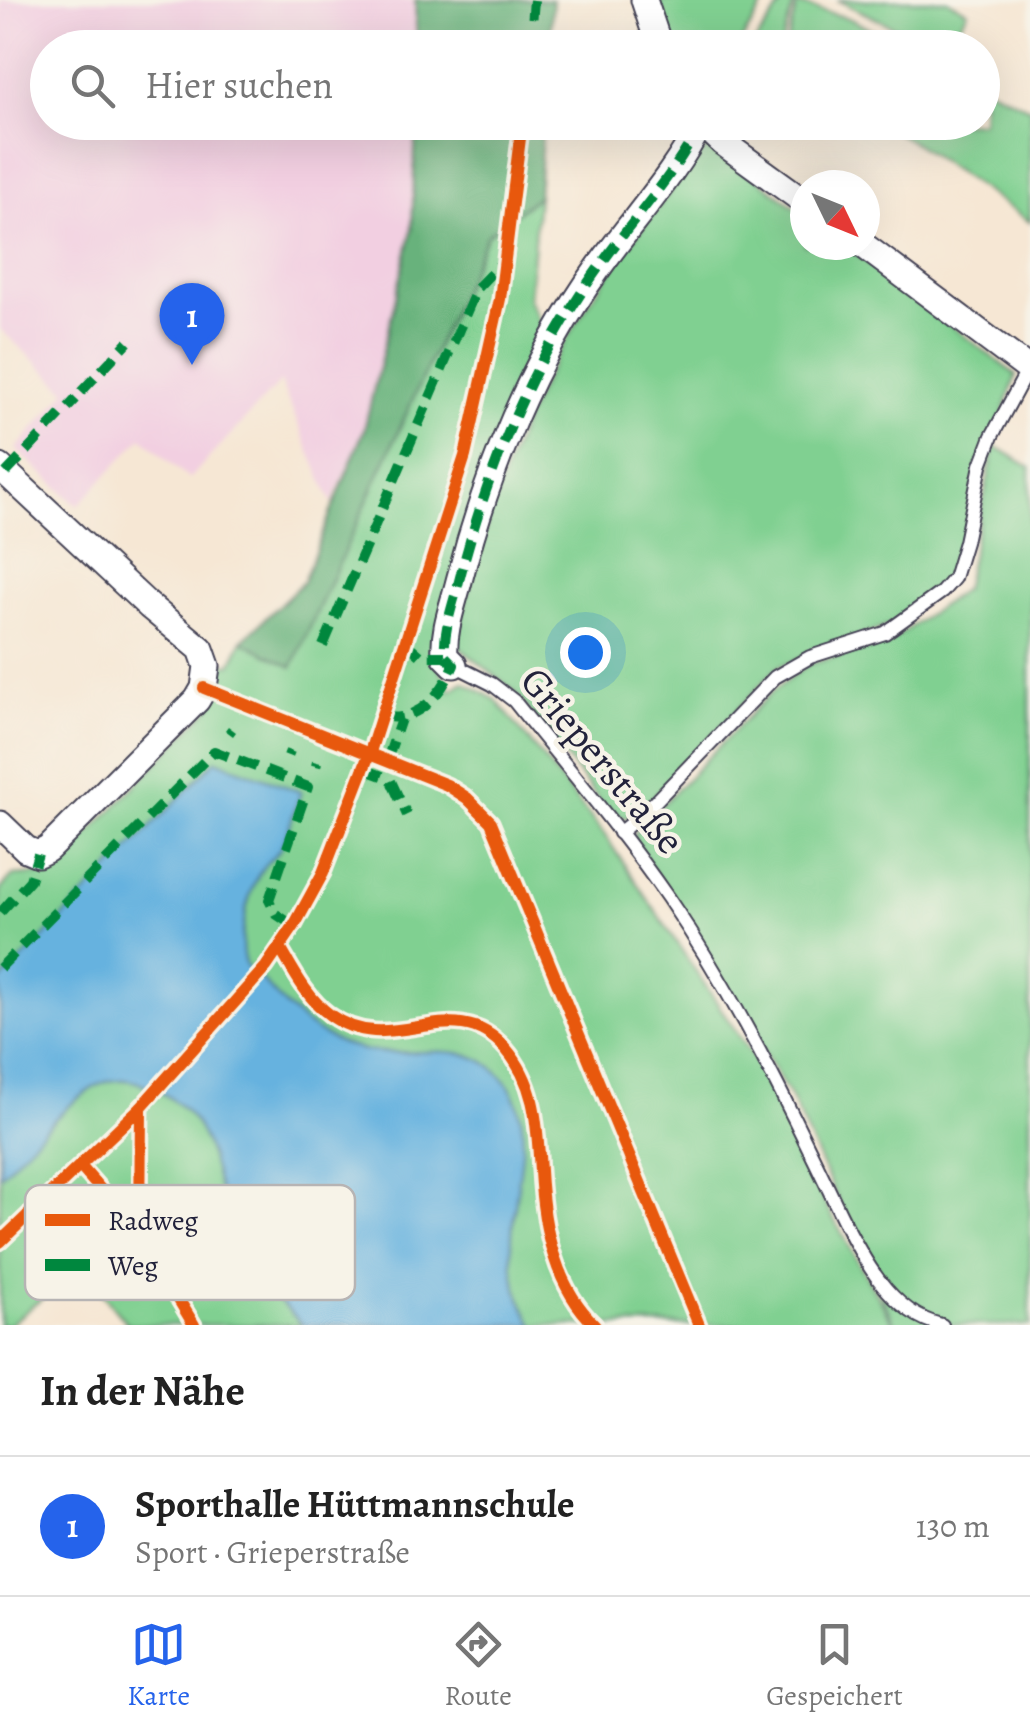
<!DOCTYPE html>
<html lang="de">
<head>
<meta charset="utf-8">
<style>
  body { margin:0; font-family:Alegreya,serif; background:#f6f6f6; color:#222 }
  .compass { position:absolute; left:790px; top:170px; width:90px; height:90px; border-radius:50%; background:#fff; box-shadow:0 10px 40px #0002; rotate:133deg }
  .you { position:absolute; left:585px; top:652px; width:35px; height:35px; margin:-25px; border:8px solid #fff; border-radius:50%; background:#1a73e8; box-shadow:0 0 0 15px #1a73e833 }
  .badge { display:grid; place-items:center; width:65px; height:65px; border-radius:50%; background:#2563eb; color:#fff; font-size:32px; font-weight:700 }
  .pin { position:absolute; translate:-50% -82px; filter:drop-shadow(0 2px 5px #0008) }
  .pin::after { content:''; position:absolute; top:52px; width:35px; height:30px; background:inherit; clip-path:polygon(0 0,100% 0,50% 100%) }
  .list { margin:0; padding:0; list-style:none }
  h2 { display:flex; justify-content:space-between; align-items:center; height:130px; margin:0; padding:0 40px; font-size:42px }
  h2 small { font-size:32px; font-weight:400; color:#767676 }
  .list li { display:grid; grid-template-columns:65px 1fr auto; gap:30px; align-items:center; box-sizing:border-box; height:140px; padding:0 40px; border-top:2px solid #e0e0e0 }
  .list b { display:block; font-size:38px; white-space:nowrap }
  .list p { margin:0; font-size:32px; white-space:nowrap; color:#767676 }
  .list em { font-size:32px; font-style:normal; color:#767676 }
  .icon { flex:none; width:55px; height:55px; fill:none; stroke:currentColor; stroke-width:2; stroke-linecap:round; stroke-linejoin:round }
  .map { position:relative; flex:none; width:1030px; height:1325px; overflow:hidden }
  .search { position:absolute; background:#fff; box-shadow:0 10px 40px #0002; left:30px; right:30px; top:30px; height:110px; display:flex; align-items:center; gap:25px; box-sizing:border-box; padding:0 35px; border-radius:55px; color:#767676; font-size:38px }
  .sheet { height:270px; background:#fff }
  nav { display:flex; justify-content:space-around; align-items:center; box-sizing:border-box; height:140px; border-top:2px solid #e0e0e0; background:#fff; font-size:28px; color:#767676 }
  nav a { display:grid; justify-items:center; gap:5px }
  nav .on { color:#2563eb }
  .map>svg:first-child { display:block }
  .built { fill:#f2cfe1 }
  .green { fill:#80d091; stroke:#517966; stroke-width:2.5 }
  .forest { fill:#68b27b; stroke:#456a5b; stroke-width:2.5 }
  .water { fill:#66b2df; stroke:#446a8d; stroke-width:2.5 }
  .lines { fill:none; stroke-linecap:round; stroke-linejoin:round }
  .lane-casing { stroke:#424052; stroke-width:16 }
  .street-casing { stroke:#424052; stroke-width:29 }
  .lane { stroke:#fff; stroke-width:12 }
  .street { stroke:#fff; stroke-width:25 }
  .quiet { stroke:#00873e; stroke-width:10; stroke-dasharray:20 10; stroke-linecap:butt }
  .cycleway-casing { stroke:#f7f3e8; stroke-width:19 }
  .cycleway { stroke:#e8590c; stroke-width:12 }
  .labels { text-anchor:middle; stroke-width:9; stroke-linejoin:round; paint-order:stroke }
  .street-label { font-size:40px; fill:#22223b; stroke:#f7f3e8 }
  .key { fill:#f7f3e8; stroke:#b7b4b4; stroke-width:2.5 }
  .key-label { font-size:28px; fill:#22223b }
</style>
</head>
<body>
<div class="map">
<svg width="1030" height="1325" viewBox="0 0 1030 1325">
  <rect width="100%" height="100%" fill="#f7f3e8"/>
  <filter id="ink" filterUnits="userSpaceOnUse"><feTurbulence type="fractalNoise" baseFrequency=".01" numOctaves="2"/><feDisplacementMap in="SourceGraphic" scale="20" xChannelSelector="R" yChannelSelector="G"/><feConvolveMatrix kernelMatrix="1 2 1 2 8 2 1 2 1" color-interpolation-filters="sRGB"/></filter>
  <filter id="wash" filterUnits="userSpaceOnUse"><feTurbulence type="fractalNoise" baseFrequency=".0048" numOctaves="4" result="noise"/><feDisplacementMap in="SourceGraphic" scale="40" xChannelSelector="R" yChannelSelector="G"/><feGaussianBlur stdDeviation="2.25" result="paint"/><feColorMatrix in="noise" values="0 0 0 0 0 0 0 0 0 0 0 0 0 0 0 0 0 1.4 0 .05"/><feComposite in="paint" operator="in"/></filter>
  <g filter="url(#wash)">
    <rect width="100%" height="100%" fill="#f6e7d4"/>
    <path class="built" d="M0,0H415L417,47L48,48V122L416,123L412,230L364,430L332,503L280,382L189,479L142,437L78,506L16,449L67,391L0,329Z"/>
    <g class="green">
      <path d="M658,0H767L737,48L674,47Z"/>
      <path d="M837,0H947L968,11L948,47H936Z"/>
      <path d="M783,3H794L781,47H752Z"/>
      <path d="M797,4L848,18L907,47H786Z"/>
      <path d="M983,86L1030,108V222L916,144L878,123L982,122Z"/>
      <path d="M708,149H719L805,215V245H845L1016,375L960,546L949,573L934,591L896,623L778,667L650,801L634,816L624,818L606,809L513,690L456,645C475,556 501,465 542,384C584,301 641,228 698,156Z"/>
      <path d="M538,196L529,299L546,334L435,660L451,690L464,682L496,700L604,834L770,1082L826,1205L894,1325H128L81,1267L9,1325H0V890L13,876L51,873L209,709L220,686L216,684L224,663L231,665L242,641L292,667L487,235Z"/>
      <path d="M995,446L1030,467V1325H895L790,1096L633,838L636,831L772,692L809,664L888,643L964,589Z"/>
    </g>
    <g class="forest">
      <path d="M415,0H553L549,47H417Z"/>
      <path d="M416,123H543L538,196L487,235L292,667L242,641L303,582L364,430L412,230Z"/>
    </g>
    <path class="water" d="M216,760L301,792C294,810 289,833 280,849C276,855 269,860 264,866C253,881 246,904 244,923C242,935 240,958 248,968C253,973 260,977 265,983C290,1014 322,1042 364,1050C417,1061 475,1031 510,1088C550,1152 478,1241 534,1325H303C274,1298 251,1269 234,1233C207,1176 220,1116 148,1086C133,1080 119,1077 103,1083C71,1096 26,1150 0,1176V982Z"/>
  </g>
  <g filter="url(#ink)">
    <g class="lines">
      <g class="lane-casing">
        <g id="lane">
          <path d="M454,665L492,684L514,701C566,766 621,830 668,898C735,996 788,1104 839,1211C860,1254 890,1314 942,1325"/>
          <path d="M619,833L646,811L775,677L810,657L885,633L942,592L954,578L965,542L981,465L992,436L1028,369"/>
        </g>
      </g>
      <g class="street-casing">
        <g id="street">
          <path d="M644,0L660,48"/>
          <path d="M701,122L722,142L805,202"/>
          <path d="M863,245L1030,370"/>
          <path d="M0,467L149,606L201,649L207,666L204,688L197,700L48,849L38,854L26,849L0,824"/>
          <path d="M454,665L445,656C443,630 453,605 459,581C487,471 533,359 599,267C634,218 674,176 701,123"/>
        </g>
      </g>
      <use href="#lane" class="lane"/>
      <use href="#street" class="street"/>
      <g class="quiet">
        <path d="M530,48L534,0"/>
        <path d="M81,392L128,342"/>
        <path d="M6,473L76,399"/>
        <path d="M405,642L421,656H445"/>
        <path d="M323,646L477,288L503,261"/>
        <path d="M382,716C416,725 442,694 454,665L445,656C443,630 453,605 459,581C487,471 533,359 599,267C634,218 674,176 701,123"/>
        <path d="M229,733L232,729"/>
        <path d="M288,756L290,751"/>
        <path d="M387,760L401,719"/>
        <path d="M316,766L317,762"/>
        <path d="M364,769L390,779L407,815"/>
        <path d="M0,913L30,880L38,854"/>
        <path d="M0,968L214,751L308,787L269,900L276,914L294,926"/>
      </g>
      <g class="cycleway-casing">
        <g id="cycleway">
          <path d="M204,688L447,785L467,798L491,822L699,1325"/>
          <path d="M280,948C294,972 307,998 330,1015C393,1061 453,988 506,1049C537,1085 537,1127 540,1171C543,1225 554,1286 595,1325"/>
          <path d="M81,1167L140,1235L194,1325"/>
          <path d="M140,1235L141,1107"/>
          <path d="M0,1242L141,1107L266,967L294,926L323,873L370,752L465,456L500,299L522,122"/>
        </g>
      </g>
      <use href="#cycleway" class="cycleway"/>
    </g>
  </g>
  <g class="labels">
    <g class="street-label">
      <text transform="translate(603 760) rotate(50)" y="14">Grieperstraße</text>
    </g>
  </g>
  <rect x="25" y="1185" width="330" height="115" rx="15" class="key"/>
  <rect x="45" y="1214" width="45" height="12" fill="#e8590c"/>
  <rect x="45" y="1259" width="45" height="12" fill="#00873e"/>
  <g class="key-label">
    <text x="108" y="1230">Radweg</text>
    <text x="108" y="1275">Weg</text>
  </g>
</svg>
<svg class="compass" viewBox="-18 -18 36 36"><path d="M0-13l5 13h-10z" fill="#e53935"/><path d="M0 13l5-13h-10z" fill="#767676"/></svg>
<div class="you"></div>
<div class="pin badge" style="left:192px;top:365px">1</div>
<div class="search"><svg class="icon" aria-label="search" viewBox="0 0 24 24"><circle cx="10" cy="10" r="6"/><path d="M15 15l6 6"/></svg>Hier suchen</div>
</div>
<section class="sheet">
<h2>In der Nähe<small></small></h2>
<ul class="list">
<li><span class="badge">1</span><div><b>Sporthalle Hüttmannschule</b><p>Sport · Grieperstraße</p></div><em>130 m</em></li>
</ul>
</section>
<nav>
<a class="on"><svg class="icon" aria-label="map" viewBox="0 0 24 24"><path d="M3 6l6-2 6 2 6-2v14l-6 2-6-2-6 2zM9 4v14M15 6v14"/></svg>Karte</a>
<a><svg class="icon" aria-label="directions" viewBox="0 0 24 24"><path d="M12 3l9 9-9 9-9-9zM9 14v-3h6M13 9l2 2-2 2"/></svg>Route</a>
<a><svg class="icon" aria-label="saved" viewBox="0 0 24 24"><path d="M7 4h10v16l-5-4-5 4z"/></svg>Gespeichert</a>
</nav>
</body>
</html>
